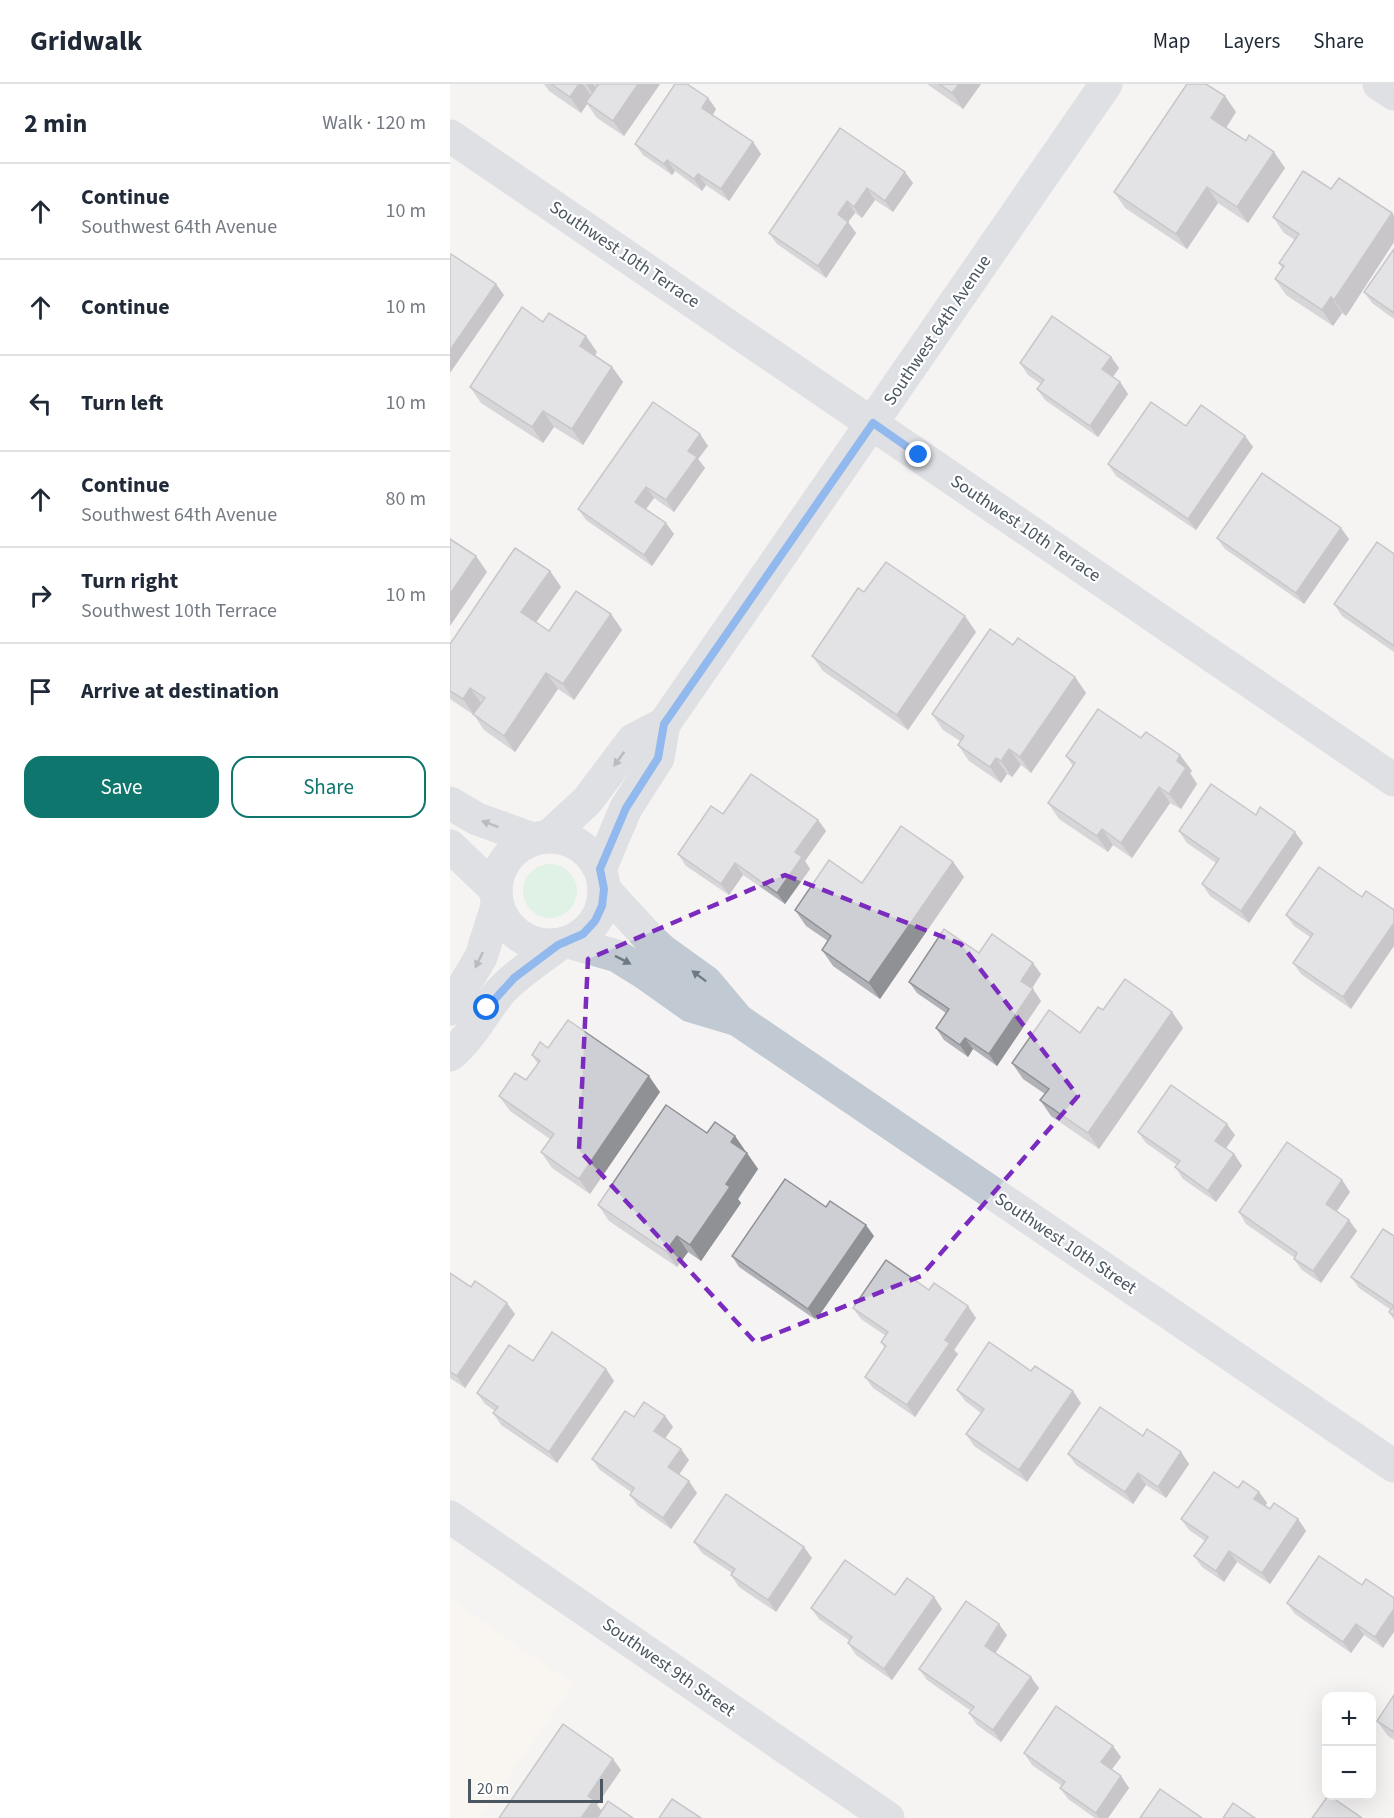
<!DOCTYPE html>
<html lang="en">
<head>
<meta charset="utf-8">
<style>
  body { margin:0; font-family:"Source Sans 3",sans-serif; background:#f6f6f7; color:#1f2937 }
  .controls { position:absolute; right:18px; bottom:18px; display:grid; overflow:hidden; border-radius:12px; box-shadow:0 6px 24px #0002 }
  .controls button { width:54px; height:54px; display:grid; place-items:center; padding:0; border:0; border-bottom:2px solid #e0e1e3; background:#fff; color:#1f2937; font:30px sans-serif }
  .scale { position:absolute; left:18px; bottom:15px; width:135px; box-sizing:border-box; padding-left:6px; border:3px solid #4a5661; border-top:0; font-size:16px; line-height:21px; white-space:nowrap; color:#4a5661; -webkit-text-stroke:4px #fff; paint-order:stroke }
  .stop { position:absolute; width:18px; height:18px; margin:-14px; border:4px solid #1a73e8; border-radius:50%; background:#fff }
  .stop.end { background:#1a73e8; border-color:#fff; box-shadow:0 2px 6px #0008 }
  .list { margin:0; padding:0; list-style:none }
  h2 { display:flex; justify-content:space-between; align-items:center; height:78px; margin:0; padding:0 24px; font-size:26px }
  h2 small { font-size:20px; font-weight:400; color:#747a83 }
  .list li { display:grid; grid-template-columns:39px 1fr auto; gap:18px; align-items:center; box-sizing:border-box; height:96px; padding:0 24px; border-top:2px solid #e0e1e3 }
  .list b { display:block; font-size:22px; white-space:nowrap }
  .list p { margin:0; font-size:20px; white-space:nowrap; color:#747a83 }
  .list em { font-size:20px; font-style:normal; color:#747a83 }
  .actions { display:flex; gap:12px; padding:18px 24px }
  .actions a { flex:1; padding:14px 0; border:2px solid #0f766e; border-radius:18px; text-align:center; font-size:21px; color:#0f766e }
  .actions .main { background:#0f766e; color:#fff }
  .icon { flex:none; width:33px; height:33px; fill:none; stroke:currentColor; stroke-width:2; stroke-linecap:round; stroke-linejoin:round }
  .map { position:relative; flex:none; width:944px; height:1734px; overflow:hidden }
  header { display:flex; align-items:center; gap:36px; box-sizing:border-box; height:84px; padding:0 30px; background:#fff; border-bottom:2px solid #e0e1e3 }
  header strong { font-size:28px }
  nav { display:flex; gap:33px; margin-inline-start:auto; font-size:21px }
  main { display:flex }
  aside { flex:1; background:#fff }
  .map>svg:first-child { display:block }
  .commercial { fill:#fdf9ef }
  .green { fill:#c3f1d5 }
  .lines { fill:none; stroke-linecap:round; stroke-linejoin:round }
  .street { stroke:#c1cad2; stroke-width:33 }
  .wall { fill:#b0b2b7 }
  .shaded-wall { fill:#909195 }
  .building { fill:#cdcfd5; stroke:#909195; stroke-width:1.5 }
  .oneway { fill:#6e7983 }
  .route { stroke:#1a73e8; stroke-width:8 }
  .marked { fill:none; stroke:#7b2cbf; stroke-width:4.5; stroke-dasharray:12 8; stroke-linejoin:round }
  .labels { text-anchor:middle; stroke-width:4.5; stroke-linejoin:round; paint-order:stroke }
  .street-label { font-size:18px; fill:#4a5661; stroke:#fff }
</style>
</head>
<body>
<header>
<strong>Gridwalk</strong>
<nav><a>Map</a><a>Layers</a><a>Share</a></nav>
</header>
<main>
<aside>
<h2>2 min<small>Walk · 120 m</small></h2>
<ul class="list">
<li><svg class="icon" aria-label="ahead" viewBox="0 0 24 24"><path d="M12 20V5M6 11l6-6 6 6"/></svg><div><b>Continue</b><p>Southwest 64th Avenue</p></div><em>10 m</em></li>
<li><svg class="icon" aria-label="ahead" viewBox="0 0 24 24"><path d="M12 20V5M6 11l6-6 6 6"/></svg><div><b>Continue</b></div><em>10 m</em></li>
<li><svg class="icon" aria-label="left" viewBox="0 0 24 24"><path d="M17 20v-9H6M10 6l-5 5 5 5"/></svg><div><b>Turn left</b></div><em>10 m</em></li>
<li><svg class="icon" aria-label="ahead" viewBox="0 0 24 24"><path d="M12 20V5M6 11l6-6 6 6"/></svg><div><b>Continue</b><p>Southwest 64th Avenue</p></div><em>80 m</em></li>
<li><svg class="icon" aria-label="right" viewBox="0 0 24 24"><path d="M7 20v-9h11M14 6l5 5-5 5"/></svg><div><b>Turn right</b><p>Southwest 10th Terrace</p></div><em>10 m</em></li>
<li><svg class="icon" aria-label="arrive" viewBox="0 0 24 24"><path d="M6 21V4h12l-3 4 3 4H6"/></svg><div><b>Arrive at destination</b></div></li>
</ul>
<div class="actions"><a class="main">Save</a><a>Share</a></div>
</aside>
<div class="map">
<svg width="944" height="1734" viewBox="0 0 944 1734">
  <rect width="100%" height="100%" fill="#f5f3f3"/>
  <path class="commercial" d="M0,1515L124,1600L30,1734H0Z"/>
  <circle class="green" cx="100" cy="807" r="27"/>
  <g class="lines">
    <g class="street">
      <path d="M929,0L944,10"/>
      <path d="M0,52L944,696"/>
      <path d="M0,719L27,735L83,755"/>
      <path d="M99,752L137,717L183,656L214,640"/>
      <circle cx="100" cy="807" r="54"/>
      <path d="M0,762L46,806"/>
      <path d="M150,785L176,724L208,674L214,640L656,0"/>
      <path d="M154,805L198,853L213,867L256,898L288,936L944,1382"/>
      <path d="M118,858L167,872L196,890L241,922L288,936"/>
      <path d="M0,925L31,873L47,822"/>
      <path d="M0,971C21,954 33,929 50,908C66,890 89,876 108,861"/>
      <path d="M0,1433L438,1734"/>
    </g>
  </g>
  <g class="wall">
    <path d="M94,0H210L174,52L147,34L137,20L131,29L99,7Z"/>
    <path d="M477,0H531L513,25Z"/>
    <path d="M258,14L266,25L263,31L303,58L311,70L279,117L256,101L252,107L225,87L222,91L193,71L185,60Z"/>
    <path d="M786,28L776,44L835,84L798,139L768,119L737,165L675,124L664,108Z"/>
    <path d="M390,44L463,99L443,128L425,116L412,134L405,129L398,138L406,149L376,194L327,160L319,149Z"/>
    <path d="M881,105L942,129L944,132V158L896,232L892,229L883,242L836,211L825,195L832,184L829,179L845,156L834,149L823,133Z"/>
    <path d="M944,165V235L922,219L914,208Z"/>
    <path d="M147,268L145,271L162,283L173,298L133,361L104,343L93,359L31,319L20,303Z"/>
    <path d="M661,273L669,284L663,293L670,298L678,310L648,353L595,316L587,305L591,300L578,291L570,279Z"/>
    <path d="M736,342L795,352L803,363L746,446L666,392L658,380Z"/>
    <path d="M250,350L258,362L248,375L255,384L224,428L204,414L196,425L224,450L202,482L136,436L128,425Z"/>
    <path d="M767,454L899,455L854,520L775,465Z"/>
    <path d="M944,470V568L892,532L884,520Z"/>
    <path d="M100,487L111,503L86,538L99,547L161,530L172,546L124,616L108,605L65,668L34,646L24,631L0,615V560Z"/>
    <path d="M414,508L526,548L458,646L373,587L362,572Z"/>
    <path d="M563,561L625,593L636,609L581,689L571,681L562,693L557,690L551,699L519,677L508,661L510,657L493,646L482,630Z"/>
    <path d="M691,654L730,671L742,687L740,689L747,700L731,725L720,719L682,774L663,761L658,768L609,735L598,719L623,682L616,672Z"/>
    <path d="M273,730L368,736L376,747L355,777L360,785L335,820L293,791L279,811L236,782L228,770Z"/>
    <path d="M806,731L853,759L799,839L760,812L752,800L766,779L737,759L729,747Z"/>
    <path d="M503,778L514,793L430,915L383,882L372,866L378,857L356,842L345,826L412,799Z"/>
    <path d="M869,783L901,925L851,890L843,879L860,853L844,842L836,831Z"/>
    <path d="M529,869L591,890L582,904L591,917L547,982L523,965L518,973L494,956L486,944L496,929L467,909L459,898Z"/>
    <path d="M653,926L722,928L733,944L649,1065L601,1032L590,1016L595,1010L573,995L562,979L630,949Z"/>
    <path d="M98,964L210,1008L140,1110L102,1084L91,1068L100,1055L60,1027L49,1012L76,996L88,980L82,971Z"/>
    <path d="M688,1048L785,1051L776,1065L784,1070L792,1082L766,1118L733,1095L725,1083L727,1081L696,1059Z"/>
    <path d="M257,1049L285,1052L308,1085L288,1115L291,1119L251,1177L238,1168L227,1183L159,1137L148,1121Z"/>
    <path d="M892,1096L900,1108L887,1127L907,1147L871,1199L852,1186L844,1175L845,1174L796,1140L789,1128Z"/>
    <path d="M376,1123L424,1152L366,1236L289,1183L282,1172Z"/>
    <path d="M944,1152V1236L939,1228L941,1226L909,1204L901,1193Z"/>
    <path d="M0,1189L65,1230L15,1304L0,1294Z"/>
    <path d="M479,1206L526,1234L504,1266L508,1270L465,1333L423,1304L415,1293L435,1264L431,1258L436,1252L411,1235L403,1224Z"/>
    <path d="M83,1277L156,1285L164,1297L107,1379L51,1341L43,1329L45,1327L35,1320L27,1309Z"/>
    <path d="M581,1287L631,1319L577,1398L524,1362L516,1350L531,1329L515,1317L507,1306Z"/>
    <path d="M215,1332L223,1343L215,1354L239,1376L229,1390L247,1409L221,1445L188,1422L180,1411L181,1408L150,1386L142,1375L184,1333Z"/>
    <path d="M693,1352L731,1368L739,1380L716,1414L696,1401L683,1420L626,1381L618,1370Z"/>
    <path d="M788,1404L809,1408L817,1419L815,1422L820,1425L848,1435L856,1447L820,1500L787,1478L774,1498L752,1483L744,1472L755,1457L739,1446L731,1435Z"/>
    <path d="M244,1458L362,1474L326,1528L289,1503L281,1491L282,1489L252,1469Z"/>
    <path d="M869,1472L933,1564L914,1551L901,1569L845,1530L837,1519Z"/>
    <path d="M445,1511L484,1513L492,1525L442,1596L406,1571L398,1559L400,1557L369,1535L361,1524Z"/>
    <path d="M557,1551L545,1569L589,1604L551,1658L527,1641L519,1629L521,1627L477,1596L469,1585Z"/>
    <path d="M944,1611V1656L938,1652L927,1637Z"/>
    <path d="M574,1669L671,1673L662,1685L671,1692L679,1704L658,1734H645L618,1715L610,1704L612,1702L582,1681Z"/>
  </g>
  <g class="shaded-wall">
    <path d="M129,0H133L142,13L131,29L120,13Z"/>
    <path d="M136,0H143L151,11L147,16Z"/>
    <path d="M188,0H210L174,52L163,37Z"/>
    <path d="M509,0H531L513,25L502,9Z"/>
    <path d="M775,12L786,28L772,50L761,34Z"/>
    <path d="M258,14L266,25L260,35L252,24Z"/>
    <path d="M303,58L311,70L279,117L271,105Z"/>
    <path d="M824,68L835,84L798,139L787,123Z"/>
    <path d="M217,76L225,87L222,91L214,80Z"/>
    <path d="M455,88L463,99L443,128L435,117Z"/>
    <path d="M248,90L256,101L252,107L244,95Z"/>
    <path d="M757,103L768,119L737,165L726,150Z"/>
    <path d="M417,104L425,116L412,134L404,123Z"/>
    <path d="M397,117L405,129L398,138L406,149L376,194L368,182L388,130Z"/>
    <path d="M942,129L944,132V158L896,232L884,216Z"/>
    <path d="M46,200L54,211L0,289V266Z"/>
    <path d="M881,213L892,229L883,242L872,226Z"/>
    <path d="M136,252L147,268L141,278L130,262Z"/>
    <path d="M661,273L669,284L660,297L652,285Z"/>
    <path d="M162,283L173,298L133,361L122,345Z"/>
    <path d="M670,298L678,310L648,353L640,342Z"/>
    <path d="M93,327L104,343L93,359L82,343Z"/>
    <path d="M250,350L258,362L248,375L255,384L224,428L216,416L238,367Z"/>
    <path d="M795,352L803,363L746,446L738,435Z"/>
    <path d="M196,403L204,414L193,429L185,418Z"/>
    <path d="M216,439L224,450L202,482L194,471Z"/>
    <path d="M891,444L899,455L854,520L846,509Z"/>
    <path d="M26,472L37,488L0,542V510Z"/>
    <path d="M100,487L111,503L82,544L71,528Z"/>
    <path d="M161,530L172,546L124,616L113,600Z"/>
    <path d="M515,532L526,548L458,646L447,631Z"/>
    <path d="M96,589L108,605L65,668L54,652Z"/>
    <path d="M625,593L636,609L581,689L570,673Z"/>
    <path d="M20,604L32,620L24,631L13,615Z"/>
    <path d="M559,665L571,681L562,693L551,677Z"/>
    <path d="M730,671L742,687L740,689L747,700L731,725L719,710L727,677Z"/>
    <path d="M546,674L557,690L551,699L540,683Z"/>
    <path d="M709,703L720,719L682,774L671,759Z"/>
    <path d="M368,736L376,747L355,777L360,785L335,820L327,809L345,768Z"/>
    <path d="M652,745L663,761L658,768L647,752Z"/>
    <path d="M845,748L853,759L799,839L791,827Z"/>
    <path d="M503,778L514,793L430,915L419,899Z"/>
    <path d="M285,779L293,791L279,811L271,800Z"/>
    <path d="M944,839V862L901,925L893,913Z"/>
    <path d="M583,879L591,890L579,909L571,897Z"/>
    <path d="M583,905L591,917L547,982L539,970Z"/>
    <path d="M722,928L733,944L649,1065L638,1049Z"/>
    <path d="M515,954L523,965L518,973L510,961Z"/>
    <path d="M199,992L210,1008L140,1110L129,1095Z"/>
    <path d="M777,1040L785,1051L773,1068L765,1057Z"/>
    <path d="M285,1052L296,1068L281,1058Z"/>
    <path d="M297,1069L308,1085L288,1115L291,1119L251,1177L240,1161L276,1100Z"/>
    <path d="M784,1070L792,1082L766,1118L758,1107Z"/>
    <path d="M892,1096L900,1108L884,1131L876,1120Z"/>
    <path d="M899,1136L907,1147L871,1199L863,1187Z"/>
    <path d="M416,1141L424,1152L366,1236L358,1225Z"/>
    <path d="M227,1152L238,1168L227,1183L216,1167Z"/>
    <path d="M57,1219L65,1230L15,1304L7,1292Z"/>
    <path d="M518,1222L526,1234L504,1266L508,1270L465,1333L457,1321L495,1256Z"/>
    <path d="M156,1285L164,1297L107,1379L99,1368Z"/>
    <path d="M623,1307L631,1319L577,1398L569,1386Z"/>
    <path d="M215,1332L223,1343L212,1359L204,1347Z"/>
    <path d="M231,1365L239,1376L226,1395L218,1383Z"/>
    <path d="M731,1368L739,1380L716,1414L708,1403Z"/>
    <path d="M688,1389L696,1401L683,1420L675,1408Z"/>
    <path d="M239,1397L247,1409L221,1445L213,1434Z"/>
    <path d="M809,1408L817,1419L812,1426L804,1415Z"/>
    <path d="M848,1435L856,1447L820,1500L812,1489Z"/>
    <path d="M354,1463L362,1474L326,1528L318,1516Z"/>
    <path d="M779,1467L787,1478L774,1498L766,1487Z"/>
    <path d="M484,1513L492,1525L442,1596L434,1585Z"/>
    <path d="M944,1525V1548L933,1564L925,1553Z"/>
    <path d="M549,1540L557,1551L543,1573L535,1562Z"/>
    <path d="M906,1540L914,1551L901,1569L893,1558Z"/>
    <path d="M581,1593L589,1604L551,1658L543,1646Z"/>
    <path d="M663,1662L671,1673L659,1689L651,1678Z"/>
    <path d="M163,1675L171,1686L147,1721L152,1727L147,1734H131L138,1712Z"/>
    <path d="M671,1692L679,1704L658,1734H649L646,1729Z"/>
  </g>
  <g class="building">
    <path d="M101,0H129L120,13Z"/>
    <path d="M147,0H188L163,37L136,18L148,1Z"/>
    <path d="M225,0H237L258,14L252,24L303,58L271,105L248,90L244,95L217,76L214,80L185,60Z"/>
    <path d="M489,0H509L502,9Z"/>
    <path d="M737,0H756L775,12L761,34L796,57L799,51L824,68L787,123L757,103L726,150L664,108Z"/>
    <path d="M390,44L455,88L435,117L417,104L404,123L397,117L388,130L398,138L368,182L319,149Z"/>
    <path d="M853,87L881,105L889,94L942,129L884,216L881,213L872,226L825,195L834,182L829,179L849,150L823,133Z"/>
    <path d="M944,165V229L914,208Z"/>
    <path d="M1,170L46,200L0,266V172Z"/>
    <path d="M72,223L93,238L99,229L136,252L130,262L162,283L122,345L93,327L82,343L20,303Z"/>
    <path d="M602,232L661,273L652,285L670,298L640,342L587,305L594,296L570,279Z"/>
    <path d="M203,318L250,350L238,367L247,373L216,416L196,403L185,418L216,439L194,471L128,425Z"/>
    <path d="M701,318L736,342L751,321L795,352L738,435L658,380Z"/>
    <path d="M812,389L891,444L846,509L767,454Z"/>
    <path d="M0,455L26,472L0,510Z"/>
    <path d="M927,458L944,470V562L884,520Z"/>
    <path d="M65,464L100,487L71,528L99,547L126,507L161,530L113,600L96,589L54,652L23,630L35,614L20,604L13,615L0,607V560Z"/>
    <path d="M436,478L515,532L447,631L362,572L408,504L414,508Z"/>
    <path d="M540,545L563,561L568,554L625,593L570,673L559,665L551,677L546,674L540,683L508,661L514,652L482,630Z"/>
    <path d="M648,625L691,654L696,648L730,671L727,677L736,684L719,710L709,703L671,759L652,745L647,752L598,719L625,679L616,672Z"/>
    <path d="M301,690L368,736L345,768L352,773L327,809L285,779L271,800L228,770L261,722L273,730Z"/>
    <path d="M761,700L806,731L810,723L845,748L791,827L752,800L769,775L729,747Z"/>
    <path d="M451,742L503,778L419,899L372,866L381,852L345,826L379,776L412,799Z"/>
    <path d="M869,783L912,813L916,807L944,826V839L893,913L843,879L863,850L836,831Z"/>
    <path d="M494,845L529,869L542,850L583,879L571,897L583,905L539,970L515,954L510,961L486,944L499,925L459,898Z"/>
    <path d="M675,895L722,928L638,1049L590,1016L599,1005L562,979L599,926L630,949L648,923L653,926Z"/>
    <path d="M118,936L199,992L129,1095L91,1068L104,1050L49,1012L65,989L76,996L90,977L82,971L90,958L98,964Z"/>
    <path d="M721,1001L777,1040L765,1057L784,1070L758,1107L725,1083L730,1077L688,1048Z"/>
    <path d="M216,1021L257,1049L265,1038L285,1052L281,1058L297,1069L276,1100L280,1103L240,1161L227,1152L216,1167L148,1121Z"/>
    <path d="M837,1058L892,1096L876,1120L899,1136L863,1187L844,1175L847,1169L789,1128Z"/>
    <path d="M335,1095L376,1123L380,1117L416,1141L358,1225L282,1172Z"/>
    <path d="M933,1145L944,1152V1232L939,1228L944,1222L901,1193Z"/>
    <path d="M436,1176L479,1206L484,1199L518,1222L495,1256L500,1259L457,1321L415,1293L436,1262L431,1258L438,1248L403,1224Z"/>
    <path d="M0,1189L21,1203L25,1197L57,1219L7,1292L0,1288Z"/>
    <path d="M102,1248L156,1285L99,1368L43,1329L48,1323L27,1309L59,1261L83,1277Z"/>
    <path d="M539,1258L581,1287L585,1282L623,1307L569,1386L516,1350L534,1325L507,1306Z"/>
    <path d="M194,1318L215,1332L204,1347L231,1365L218,1383L239,1397L213,1434L180,1411L184,1404L142,1375L175,1327L184,1333Z"/>
    <path d="M650,1323L693,1352L697,1345L731,1368L708,1403L688,1389L675,1408L618,1370Z"/>
    <path d="M764,1388L788,1404L793,1397L809,1408L804,1415L820,1425L824,1419L848,1435L812,1489L779,1467L766,1487L744,1472L758,1453L731,1435Z"/>
    <path d="M276,1410L354,1463L318,1516L281,1491L285,1485L244,1458Z"/>
    <path d="M869,1472L912,1501L916,1495L944,1514V1525L925,1553L906,1540L893,1558L837,1519Z"/>
    <path d="M395,1476L445,1511L457,1494L484,1513L434,1585L398,1559L402,1553L361,1524Z"/>
    <path d="M516,1517L549,1540L535,1562L581,1593L543,1646L519,1629L524,1623L469,1585Z"/>
    <path d="M944,1611V1648L927,1637Z"/>
    <path d="M606,1622L663,1662L651,1678L671,1692L646,1729L610,1704L615,1698L574,1669Z"/>
    <path d="M113,1640L163,1675L138,1712L144,1716L131,1734H49Z"/>
    <path d="M710,1705L752,1734H690Z"/>
    <path d="M878,1712H880L912,1734H862Z"/>
    <path d="M222,1715L251,1734H209Z"/>
    <path d="M158,1717L183,1734H147Z"/>
    <path d="M783,1719L805,1734H773Z"/>
  </g>
  <defs><path id="oneway-solid" d="M-6-.8H1V-3.2L6.5 0L1 3.2V.8H-6Z" transform="scale(1.5)"/></defs>
  <g class="oneway">
    <use href="#oneway-solid" transform="translate(169 675) rotate(126)"/>
    <use href="#oneway-solid" transform="translate(40 740) rotate(-159)"/>
    <use href="#oneway-solid" transform="translate(29 876) rotate(116)"/>
    <use href="#oneway-solid" transform="translate(173 876) rotate(27)"/>
    <use href="#oneway-solid" transform="translate(249 892) rotate(-143)"/>
  </g>
  <g class="lines">
    <path class="route" d="M37,924L64,894L108,861L133,850L145,837L152,822L154,805L150,785L176,724L208,674L214,640L423,339L469,371"/>
  </g>
  <path d="M0 0H944V1734H0ZM335,791L511,860L628,1012L471,1192L305,1258L129,1066L138,875Z" fill="#f5f3f3" fill-opacity=".55" fill-rule="evenodd"/>
  <path class="marked" d="M335,791L511,860L628,1012L471,1192L305,1258L129,1066L138,875Z"/>
  <g class="labels">
    <g class="street-label">
      <text transform="translate(175 170) rotate(34)" y="6">Southwest 10th Terrace</text>
      <text transform="translate(487 246) rotate(-56)" y="6">Southwest 64th Avenue</text>
      <text transform="translate(576 444) rotate(34)" y="6">Southwest 10th Terrace</text>
      <text transform="translate(616 1159) rotate(34)" y="6">Southwest 10th Street</text>
      <text transform="translate(219 1583) rotate(35)" y="6">Southwest 9th Street</text>
    </g>
  </g>
</svg>
<div class="controls">
<button>+</button>
<button>−</button>
</div>
<div class="scale">20 m</div>
<div class="stop" style="left:37px;top:924px"></div>
<div class="stop end" style="left:469px;top:371px"></div>
</div>
</main>
</body>
</html>
